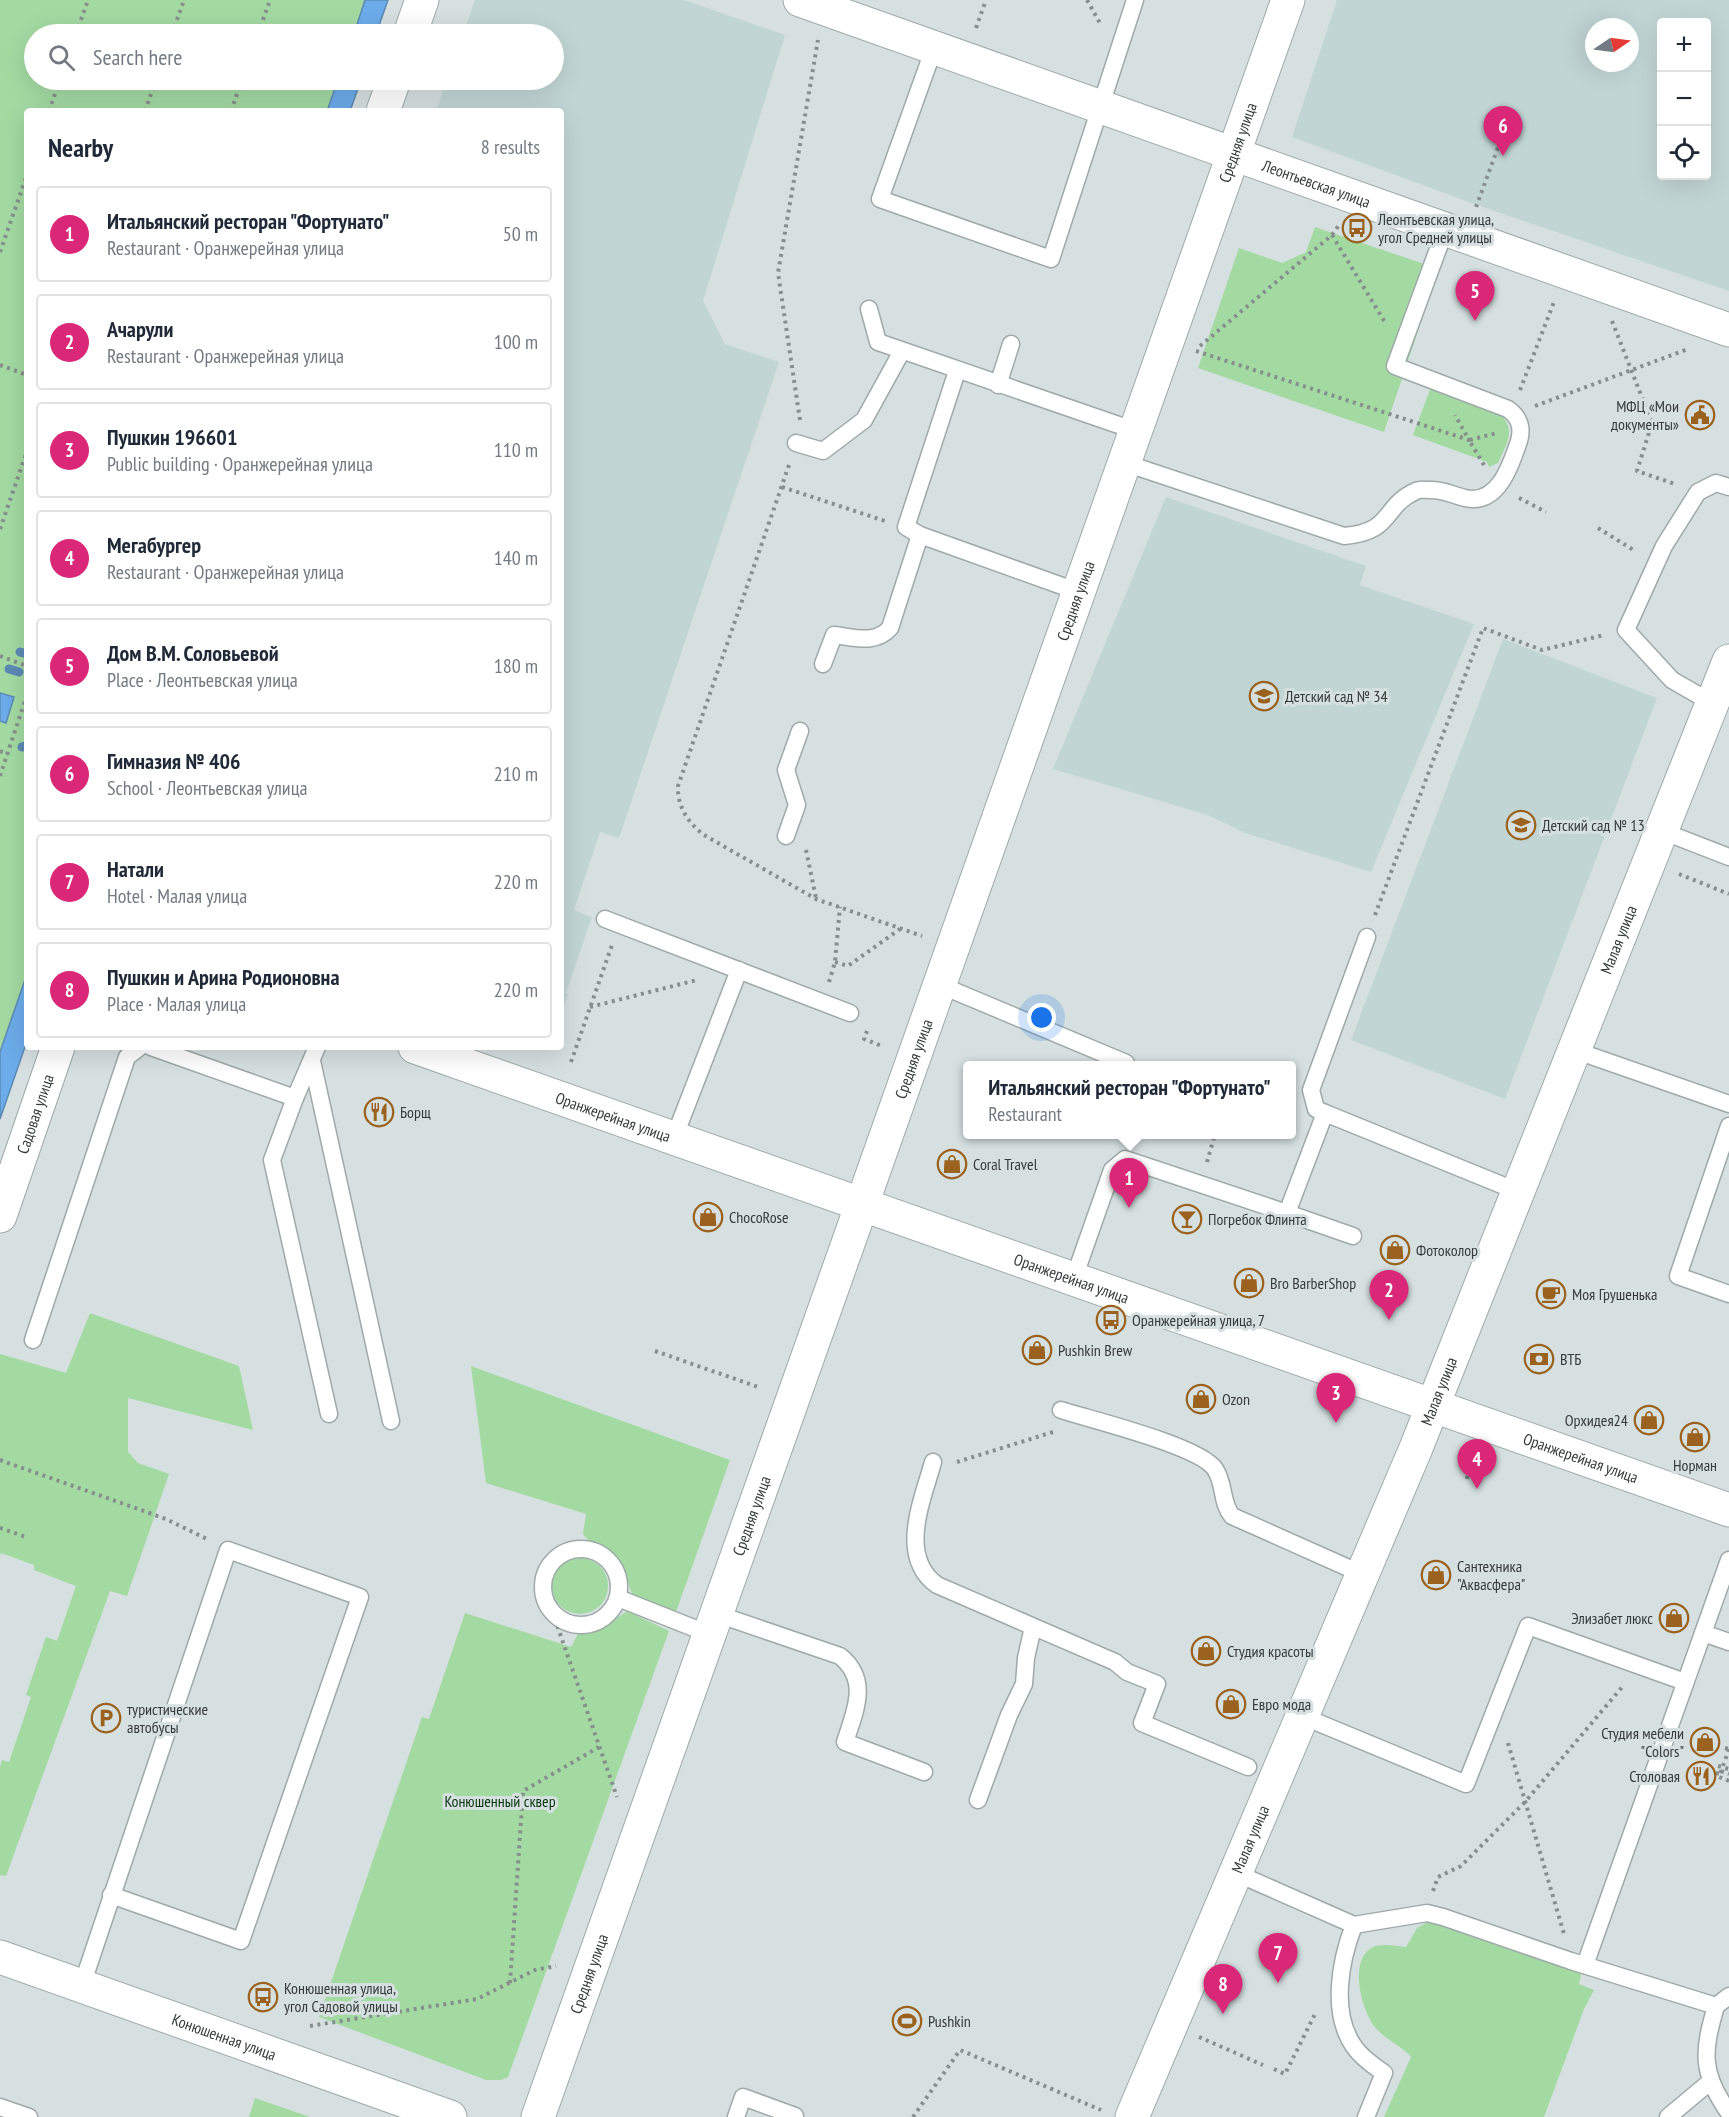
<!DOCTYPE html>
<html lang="en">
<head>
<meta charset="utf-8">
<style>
  body { margin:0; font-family:"PT Sans Narrow",sans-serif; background:#f2f2f3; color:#1f2937 }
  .controls { position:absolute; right:18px; top:18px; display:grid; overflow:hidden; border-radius:6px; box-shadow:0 6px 24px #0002 }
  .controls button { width:54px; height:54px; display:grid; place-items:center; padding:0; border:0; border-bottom:2px solid #e0e1e3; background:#fff; color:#1f2937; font:30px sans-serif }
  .compass { position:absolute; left:1585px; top:18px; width:54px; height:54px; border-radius:50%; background:#fff; box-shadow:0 6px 24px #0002; rotate:77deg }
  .you { position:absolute; left:1042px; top:1018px; width:21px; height:21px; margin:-15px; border:4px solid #fff; border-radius:50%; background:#1a73e8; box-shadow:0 0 0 9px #1a73e833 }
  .badge { display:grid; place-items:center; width:39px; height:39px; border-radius:50%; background:#db2777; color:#fff; font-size:20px; font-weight:700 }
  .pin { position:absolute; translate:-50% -50px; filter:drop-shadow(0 2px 3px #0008) }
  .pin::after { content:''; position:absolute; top:32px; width:21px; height:18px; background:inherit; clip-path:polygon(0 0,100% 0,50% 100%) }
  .popup { position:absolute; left:963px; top:1061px; width:333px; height:78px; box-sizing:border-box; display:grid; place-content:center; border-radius:6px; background:#fff; filter:drop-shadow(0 2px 4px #0005); font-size:20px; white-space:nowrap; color:#747a83 }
  .popup b { font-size:22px; color:#1f2937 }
  .popup::after { content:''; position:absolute; left:50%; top:100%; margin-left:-12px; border:12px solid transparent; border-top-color:#fff }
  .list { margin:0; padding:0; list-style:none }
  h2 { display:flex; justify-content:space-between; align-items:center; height:78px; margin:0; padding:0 24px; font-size:26px }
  h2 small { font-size:20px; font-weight:400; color:#747a83 }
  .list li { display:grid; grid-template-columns:39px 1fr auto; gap:18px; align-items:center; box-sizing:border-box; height:96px; margin:0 12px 12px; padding:0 12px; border:2px solid #e0e1e3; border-radius:6px }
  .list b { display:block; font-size:22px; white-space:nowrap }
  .list p { margin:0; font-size:20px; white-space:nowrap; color:#747a83 }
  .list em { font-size:20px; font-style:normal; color:#747a83 }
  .icon { flex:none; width:33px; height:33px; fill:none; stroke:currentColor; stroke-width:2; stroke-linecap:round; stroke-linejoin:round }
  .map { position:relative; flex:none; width:1729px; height:2117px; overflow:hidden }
  .search { position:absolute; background:#fff; box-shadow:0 6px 24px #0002; left:24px; top:24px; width:540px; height:66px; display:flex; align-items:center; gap:15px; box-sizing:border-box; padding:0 21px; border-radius:33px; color:#747a83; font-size:22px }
  .panel { position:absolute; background:#fff; box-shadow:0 6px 24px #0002; left:24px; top:108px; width:540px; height:942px; border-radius:6px }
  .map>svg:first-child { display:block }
  .built { fill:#c2d5d5; fill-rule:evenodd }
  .green { fill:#a3daa2 }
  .water { fill:#6cacea; stroke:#5c8ab5; stroke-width:1.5 }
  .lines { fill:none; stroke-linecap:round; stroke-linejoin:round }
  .stream { stroke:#5c8ab5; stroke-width:9 }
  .lane-casing { stroke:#9fa9a9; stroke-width:19 }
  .street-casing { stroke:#9fa9a9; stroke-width:35 }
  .secondary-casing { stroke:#9fa9a9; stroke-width:35 }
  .path { stroke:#878e8e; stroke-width:4; stroke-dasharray:3 4.5; stroke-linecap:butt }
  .lane { stroke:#fff; stroke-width:16 }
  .street { stroke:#fff; stroke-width:33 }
  .secondary { stroke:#fff; stroke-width:33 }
  .path-bridge { stroke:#878e8e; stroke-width:4; stroke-dasharray:3 4.5; stroke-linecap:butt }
  .labels { text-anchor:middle; stroke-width:6; stroke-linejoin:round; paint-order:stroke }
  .street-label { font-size:16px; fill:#363a3a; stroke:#d6e0e0 }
  .poi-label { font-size:16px; fill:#363a3a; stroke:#d6e0e0; text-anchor:start }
  .park-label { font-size:16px; fill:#08370d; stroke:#d6e0e0 }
</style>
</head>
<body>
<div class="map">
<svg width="1729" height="2117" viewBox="0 0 1729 2117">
  <rect width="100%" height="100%" fill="#d6e0e0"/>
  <g class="built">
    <path d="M475,0H684L785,35L703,301L725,344L779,362L619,838L600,832L574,910L592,917L566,993L568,994L561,1016V111H436L447,80H554V34H463Z"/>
    <path d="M1337,0H1729V291L1477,205L1292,137ZM1662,22H1706V176H1662ZM1594,27H1630V63H1594Z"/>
    <path d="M1166,497L1366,566L1360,585L1474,624L1371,872L1245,833L1208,815L1053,769Z"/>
    <path d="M1503,639L1657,698L1505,1099L1351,1040Z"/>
  </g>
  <g class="green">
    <path d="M0,0H388L376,34H34V80H361L350,111H27V1041L0,1119Z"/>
    <path d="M1315,227L1439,269L1384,432L1198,368L1239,248L1282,263L1306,252Z"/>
    <path d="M1431,387L1500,414C1517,430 1506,445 1498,463L1489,467L1487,462L1413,435Z"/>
    <path d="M90,1313L239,1366L253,1430L128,1398V1452L138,1463L169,1474L127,1596L110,1591L6,1876L0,1875V1767L2,1760L9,1762L31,1697L26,1695L46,1637L57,1641L76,1586L34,1570V1565L1,1553L0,1556V1354L66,1373Z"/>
    <path d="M471,1366L730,1460L676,1612L632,1594C625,1574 622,1560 602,1547C594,1543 588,1542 583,1534L586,1514L486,1483Z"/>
    <circle cx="580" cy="1586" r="28"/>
    <path d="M627,1611L669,1631L508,2077L501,2080H486L319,2017L422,1717L429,1719L465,1613L571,1647L579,1632L599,1630Z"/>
    <path d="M1426,1923H1435L1579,1969L1581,1975L1579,1984L1594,1990L1584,2009L1544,2117H1384L1411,2057C1401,2045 1384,2039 1375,2027C1361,2010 1348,1959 1373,1947C1383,1943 1396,1946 1406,1947L1417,1928Z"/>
    <path d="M255,2098L310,2117H249Z"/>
  </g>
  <g class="water">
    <path d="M365,0H388L376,34H354Z"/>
    <path d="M338,80H361L350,111H327Z"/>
    <path d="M0,693L14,697L6,723L0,721Z"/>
    <path d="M27,974V1041L0,1119V1052Z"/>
  </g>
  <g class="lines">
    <g class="stream">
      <path d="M20,652L27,654"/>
      <path d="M9,669L19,672"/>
      <path d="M22,747L27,746"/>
    </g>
    <g class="lane-casing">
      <g id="lane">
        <path d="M934,48L880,199L1051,259L1135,0"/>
        <path d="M869,309L878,342L1136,431"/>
        <path d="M957,371L906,527L920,535L1079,592"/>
        <path d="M998,385L1011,344"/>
        <path d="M796,443L823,451L864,420L902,351"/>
        <path d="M1125,463L1344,536C1394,532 1382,506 1416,491C1419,489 1425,490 1429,490C1443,489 1452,495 1465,498C1498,506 1511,465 1519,441C1523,427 1519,417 1508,409L1395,366L1445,230"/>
        <path d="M823,664L834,635C853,637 875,645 890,628L920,535"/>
        <path d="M1712,703L1672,680L1626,630L1664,546L1698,492L1716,483L1729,487"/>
        <path d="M1662,831L1729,857"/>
        <path d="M786,836L797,805L786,770L800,731"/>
        <path d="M605,919L850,1013"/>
        <path d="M940,985L1126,1063"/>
        <path d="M151,1047L295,1098L317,1047"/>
        <path d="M1574,1050L1729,1104"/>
        <path d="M312,1061L391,1421"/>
        <path d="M295,1098L272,1160L329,1414"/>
        <path d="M1325,1113L1316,1109L1311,1090L1367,937"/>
        <path d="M1729,1126L1678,1276L1729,1294"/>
        <path d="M674,1138L739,970"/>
        <path d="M1287,1213L1353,1236"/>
        <path d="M1074,1278L1112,1170L1125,1159L1287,1213L1325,1113L1519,1192"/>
        <path d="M33,1340L127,1057L140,1047"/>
        <path d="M1061,1410C1092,1420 1200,1446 1215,1469C1225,1484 1221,1503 1232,1516L1362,1574"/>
        <path d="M933,1462C923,1499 897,1556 937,1585L1115,1662L1127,1672L1157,1684L1142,1723L1248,1767"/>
        <circle cx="581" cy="1587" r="38"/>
        <path d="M618,1598L709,1634"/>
        <path d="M717,1614L840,1656C870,1680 855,1711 845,1742L924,1772"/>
        <path d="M1703,1633L1729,1642"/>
        <path d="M1302,1716L1466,1784L1528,1626L1685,1682"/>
        <path d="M978,1800L1009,1715L1024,1684L1026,1658L1033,1627"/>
        <path d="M1236,1873L1354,1925L1427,1913L1443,1917L1571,1961L1716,2006L1729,1996"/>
        <path d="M1354,1925C1340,1961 1330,2014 1355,2048C1363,2059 1374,2066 1384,2073L1366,2117"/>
        <path d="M1585,1965L1729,1560"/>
        <path d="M82,1985L228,1550L360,1597L241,1941L111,1895"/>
        <path d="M1716,2006C1703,2051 1700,2072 1729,2113"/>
        <path d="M0,2107L29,2117"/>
        <path d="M736,2117L743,2097L795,2116"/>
        <path d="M1668,2117L1711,2081"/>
      </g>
    </g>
    <g class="street-casing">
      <g id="street">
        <path id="s1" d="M800,0L1729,330"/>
        <path d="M410,34L422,0"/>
        <path d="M383,111L394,80"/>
        <path id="s2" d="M538,2117L862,1204"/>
        <path id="s3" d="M1132,2117L1416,1448L1729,661"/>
      </g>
    </g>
    <g class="secondary-casing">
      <g id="secondary">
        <path id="s4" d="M415,1047L1729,1510"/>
        <path id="s5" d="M862,1204L1288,0"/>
        <path id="s6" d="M0,1216L58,1047"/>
        <path id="s7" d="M0,1957L450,2117"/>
      </g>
    </g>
    <g class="path">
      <path d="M1087,0L1101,25"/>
      <path d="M976,28L986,0"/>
      <path d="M76,34L88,0"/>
      <path d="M172,34L184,0"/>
      <path d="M258,34L270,0"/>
      <path d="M49,111L60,80"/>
      <path d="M145,111L156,80"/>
      <path d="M231,111L242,80"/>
      <path d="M1476,207L1503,134"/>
      <path d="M1332,235L1386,324"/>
      <path d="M0,252L27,175"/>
      <path d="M1612,321L1652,423L1637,471L1675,484"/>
      <path d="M1200,346L1332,235L1339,225"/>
      <path d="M1196,351L1469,440L1455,415"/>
      <path d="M0,365L27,375"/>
      <path d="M1520,390L1554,302"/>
      <path d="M1535,406L1688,349"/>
      <path d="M800,420L778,273L818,40"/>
      <path d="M789,465L678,786C677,806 688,823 704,835L816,899L922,936"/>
      <path d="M1484,465L1469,440L1497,433"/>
      <path d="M782,487L885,521"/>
      <path d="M1519,498L1546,512"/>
      <path d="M1598,528L1635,551"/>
      <path d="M0,529L27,451"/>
      <path d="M0,656L27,666"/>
      <path d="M0,751L8,754"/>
      <path d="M0,776L27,695"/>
      <path d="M806,850L816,898"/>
      <path d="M1679,874L1729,894"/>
      <path d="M1375,915L1483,628L1542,650L1604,635"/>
      <path d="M835,962L848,966L900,929"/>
      <path d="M829,982L835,962L840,907"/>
      <path d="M590,1007L697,980"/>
      <path d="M867,1031L864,1039L882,1046"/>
      <path d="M571,1062L612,945"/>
      <path d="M1207,1162L1215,1134"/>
      <path d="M655,1351L761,1388"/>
      <path d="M0,1460L166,1519L209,1540"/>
      <path d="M957,1462L1053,1432"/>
      <path d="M1467,1479L1469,1457"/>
      <path d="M0,1528L26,1537"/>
      <path d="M561,1619L558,1628L617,1797"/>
      <path d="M1508,1743L1564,1934"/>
      <path d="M1725,1748L1729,1749"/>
      <path d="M1718,1766L1729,1769"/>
      <path d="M1721,1771L1729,1774"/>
      <path d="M1716,1773L1720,1774"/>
      <path d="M1433,1891L1438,1877L1461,1866L1525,1802L1623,1686"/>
      <path d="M510,1983L523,1791L599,1747"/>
      <path d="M310,2026L477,1999L535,1970L556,1966"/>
      <path d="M1199,2037L1263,2065"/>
      <path d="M1274,2069L1285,2074L1316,2012"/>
      <path d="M913,2117L960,2050L1101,2110"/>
    </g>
    <use href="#lane" class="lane"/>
    <use href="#street" class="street"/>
    <use href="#secondary" class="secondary"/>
    <path class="path-bridge" d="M1729,1749L1719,1777L1729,1781"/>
  </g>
  <defs>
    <g id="bus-ring" transform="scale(1.5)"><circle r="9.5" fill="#d6e0e0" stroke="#9a621e" stroke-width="1.5"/><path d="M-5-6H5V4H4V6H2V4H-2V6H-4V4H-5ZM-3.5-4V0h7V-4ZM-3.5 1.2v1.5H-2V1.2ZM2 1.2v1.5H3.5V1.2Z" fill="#9a621e"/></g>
    <g id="civic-ring" transform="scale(1.5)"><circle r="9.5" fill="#d6e0e0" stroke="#9a621e" stroke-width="1.5"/><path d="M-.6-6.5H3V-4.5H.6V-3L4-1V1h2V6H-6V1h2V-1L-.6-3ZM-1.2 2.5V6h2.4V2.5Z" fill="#9a621e"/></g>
    <g id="school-ring" transform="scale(1.5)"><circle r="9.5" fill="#d6e0e0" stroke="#9a621e" stroke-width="1.5"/><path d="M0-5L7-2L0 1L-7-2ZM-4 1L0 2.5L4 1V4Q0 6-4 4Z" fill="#9a621e"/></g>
    <g id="restaurant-ring" transform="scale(1.5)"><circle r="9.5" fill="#d6e0e0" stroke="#9a621e" stroke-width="1.5"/><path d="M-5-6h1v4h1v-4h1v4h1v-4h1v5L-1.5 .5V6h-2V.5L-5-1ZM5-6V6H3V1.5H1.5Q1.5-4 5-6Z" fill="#9a621e"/></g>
    <g id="shop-ring" transform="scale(1.5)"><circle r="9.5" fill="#d6e0e0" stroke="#9a621e" stroke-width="1.5"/><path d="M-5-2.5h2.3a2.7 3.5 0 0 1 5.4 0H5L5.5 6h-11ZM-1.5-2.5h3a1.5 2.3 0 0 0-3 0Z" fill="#9a621e"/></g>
    <g id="bar-ring" transform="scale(1.5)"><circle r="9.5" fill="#d6e0e0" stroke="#9a621e" stroke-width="1.5"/><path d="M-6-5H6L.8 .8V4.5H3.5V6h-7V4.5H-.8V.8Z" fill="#9a621e"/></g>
    <g id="cafe-ring" transform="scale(1.5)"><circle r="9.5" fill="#d6e0e0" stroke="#9a621e" stroke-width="1.5"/><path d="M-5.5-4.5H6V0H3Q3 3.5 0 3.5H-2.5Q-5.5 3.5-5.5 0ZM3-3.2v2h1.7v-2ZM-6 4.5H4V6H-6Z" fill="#9a621e"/></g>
    <g id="bank-ring" transform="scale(1.5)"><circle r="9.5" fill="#d6e0e0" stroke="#9a621e" stroke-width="1.5"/><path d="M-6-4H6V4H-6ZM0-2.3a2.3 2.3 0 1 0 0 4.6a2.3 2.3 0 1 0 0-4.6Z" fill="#9a621e"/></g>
    <g id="parking-ring" transform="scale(1.5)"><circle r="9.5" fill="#d6e0e0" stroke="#9a621e" stroke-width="1.5"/><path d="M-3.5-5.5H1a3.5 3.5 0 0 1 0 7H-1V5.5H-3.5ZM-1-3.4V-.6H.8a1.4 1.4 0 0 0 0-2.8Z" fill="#9a621e"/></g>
    <g id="stadium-ring" transform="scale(1.5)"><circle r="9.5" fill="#d6e0e0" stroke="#9a621e" stroke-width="1.5"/><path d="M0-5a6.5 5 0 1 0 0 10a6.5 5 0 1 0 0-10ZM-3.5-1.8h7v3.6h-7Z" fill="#9a621e"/></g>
  </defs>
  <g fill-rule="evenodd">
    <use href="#bus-ring" x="1357" y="228"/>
    <use href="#civic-ring" x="1700" y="415"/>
    <use href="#school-ring" x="1264" y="696"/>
    <use href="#school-ring" x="1521" y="825"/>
    <use href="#restaurant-ring" x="379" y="1112"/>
    <use href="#shop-ring" x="952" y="1164"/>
    <use href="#shop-ring" x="708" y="1217"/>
    <use href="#bar-ring" x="1187" y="1219"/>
    <use href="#shop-ring" x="1395" y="1250"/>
    <use href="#shop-ring" x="1249" y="1283"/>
    <use href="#cafe-ring" x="1551" y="1294"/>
    <use href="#bus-ring" x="1111" y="1320"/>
    <use href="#shop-ring" x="1037" y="1350"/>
    <use href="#bank-ring" x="1539" y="1359"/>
    <use href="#shop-ring" x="1201" y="1399"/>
    <use href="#shop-ring" x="1649" y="1420"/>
    <use href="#shop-ring" x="1695" y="1437"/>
    <use href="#shop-ring" x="1436" y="1575"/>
    <use href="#shop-ring" x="1674" y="1618"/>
    <use href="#shop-ring" x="1206" y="1651"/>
    <use href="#shop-ring" x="1231" y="1704"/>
    <use href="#parking-ring" x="106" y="1718"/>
    <use href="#shop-ring" x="1705" y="1742"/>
    <use href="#restaurant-ring" x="1701" y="1776"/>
    <use href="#bus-ring" x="263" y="1997"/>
    <use href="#stadium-ring" x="907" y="2021"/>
  </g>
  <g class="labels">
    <g class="street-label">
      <text dy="6" stroke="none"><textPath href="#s5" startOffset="1126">Средняя улица</textPath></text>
      <text dy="6" stroke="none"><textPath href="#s1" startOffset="548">Леонтьевская улица</textPath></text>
      <text dy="6" stroke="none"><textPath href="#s5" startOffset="640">Средняя улица</textPath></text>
      <text dy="6" stroke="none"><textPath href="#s3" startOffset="1274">Малая улица</textPath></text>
      <text dy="6" stroke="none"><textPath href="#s5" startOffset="154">Средняя улица</textPath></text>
      <text dy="6" stroke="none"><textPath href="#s6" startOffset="108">Садовая улица</textPath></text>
      <text dy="6" stroke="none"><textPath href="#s4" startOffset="210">Оранжерейная улица</textPath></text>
      <text dy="6" stroke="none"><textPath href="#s4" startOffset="696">Оранжерейная улица</textPath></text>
      <text dy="6" stroke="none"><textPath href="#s3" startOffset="788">Малая улица</textPath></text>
      <text dy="6" stroke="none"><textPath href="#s4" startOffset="1236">Оранжерейная улица</textPath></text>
      <text dy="6" stroke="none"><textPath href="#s2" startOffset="638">Средняя улица</textPath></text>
      <text dy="6" stroke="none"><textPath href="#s3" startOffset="302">Малая улица</textPath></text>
      <text dy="6" stroke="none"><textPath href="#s2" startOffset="152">Средняя улица</textPath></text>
      <text dy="6" stroke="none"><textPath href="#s7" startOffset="238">Конюшенная улица</textPath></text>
    </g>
    <g class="poi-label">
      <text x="1378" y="225">Леонтьевская улица,<tspan x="1378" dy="18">угол Средней улицы</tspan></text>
      <text x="1679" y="412" text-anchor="end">МФЦ «Мои<tspan x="1679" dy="18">документы»</tspan></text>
      <text x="1285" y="702">Детский сад № 34</text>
      <text x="1542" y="831">Детский сад № 13</text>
      <text x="400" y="1118">Борщ</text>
      <text x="973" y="1170">Coral Travel</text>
      <text x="729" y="1223">ChocoRose</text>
      <text x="1208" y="1225">Погребок Флинта</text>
      <text x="1416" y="1256">Фотоколор</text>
      <text x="1270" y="1289">Bro BarberShop</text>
      <text x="1572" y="1300">Моя Грушенька</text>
      <text x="1132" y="1326">Оранжерейная улица, 7</text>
      <text x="1058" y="1356">Pushkin Brew</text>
      <text x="1560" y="1365">ВТБ</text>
      <text x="1222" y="1405">Ozon</text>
      <text x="1628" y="1426" text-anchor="end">Орхидея24</text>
      <text x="1695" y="1471" text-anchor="middle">Норман</text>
      <text x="1457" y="1572">Сантехника<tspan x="1457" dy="18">"Аквасфера"</tspan></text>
      <text x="1653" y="1624" text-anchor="end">Элизабет люкс</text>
      <text x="1227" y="1657">Студия красоты</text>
      <text x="1252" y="1710">Евро мода</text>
      <text x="127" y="1715">туристические<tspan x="127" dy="18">автобусы</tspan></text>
      <text x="1684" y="1739" text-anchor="end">Студия мебели<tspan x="1684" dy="18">"Colors"</tspan></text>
      <text x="1680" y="1782" text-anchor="end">Столовая</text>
      <text x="284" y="1994">Конюшенная улица,<tspan x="284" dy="18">угол Садовой улицы</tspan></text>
      <text x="928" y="2027">Pushkin</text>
    </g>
    <g class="park-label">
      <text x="500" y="1807">Конюшенный сквер</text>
    </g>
  </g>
</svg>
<div class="controls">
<button>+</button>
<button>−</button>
<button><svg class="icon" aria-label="locate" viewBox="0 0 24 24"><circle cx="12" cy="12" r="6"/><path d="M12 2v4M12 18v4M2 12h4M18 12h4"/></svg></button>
</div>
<svg class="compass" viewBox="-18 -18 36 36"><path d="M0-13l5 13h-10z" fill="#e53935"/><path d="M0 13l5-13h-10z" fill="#747a83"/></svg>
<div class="you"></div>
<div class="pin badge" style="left:1129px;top:1208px">1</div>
<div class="popup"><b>Итальянский ресторан &quot;Фортунато&quot;</b>Restaurant</div>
<div class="pin badge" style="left:1389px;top:1320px">2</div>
<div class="pin badge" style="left:1336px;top:1423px">3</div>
<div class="pin badge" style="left:1477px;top:1489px">4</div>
<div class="pin badge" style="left:1475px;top:321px">5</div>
<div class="pin badge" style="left:1503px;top:156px">6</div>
<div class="pin badge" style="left:1278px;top:1983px">7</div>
<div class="pin badge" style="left:1223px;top:2014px">8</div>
<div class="search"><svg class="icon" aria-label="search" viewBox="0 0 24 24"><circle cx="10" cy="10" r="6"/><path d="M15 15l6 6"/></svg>Search here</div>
<section class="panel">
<h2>Nearby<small>8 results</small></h2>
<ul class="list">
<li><span class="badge">1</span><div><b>Итальянский ресторан &quot;Фортунато&quot;</b><p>Restaurant · Оранжерейная улица</p></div><em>50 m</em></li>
<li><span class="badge">2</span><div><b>Ачарули</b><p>Restaurant · Оранжерейная улица</p></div><em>100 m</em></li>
<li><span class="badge">3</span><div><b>Пушкин 196601</b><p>Public building · Оранжерейная улица</p></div><em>110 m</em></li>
<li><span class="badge">4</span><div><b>Мегабургер</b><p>Restaurant · Оранжерейная улица</p></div><em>140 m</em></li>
<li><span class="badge">5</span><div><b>Дом В.М. Соловьевой</b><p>Place · Леонтьевская улица</p></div><em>180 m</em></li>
<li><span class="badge">6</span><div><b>Гимназия № 406</b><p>School · Леонтьевская улица</p></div><em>210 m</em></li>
<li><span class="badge">7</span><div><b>Натали</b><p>Hotel · Малая улица</p></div><em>220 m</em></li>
<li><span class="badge">8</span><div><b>Пушкин и Арина Родионовна</b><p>Place · Малая улица</p></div><em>220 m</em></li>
</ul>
</section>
</div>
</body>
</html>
